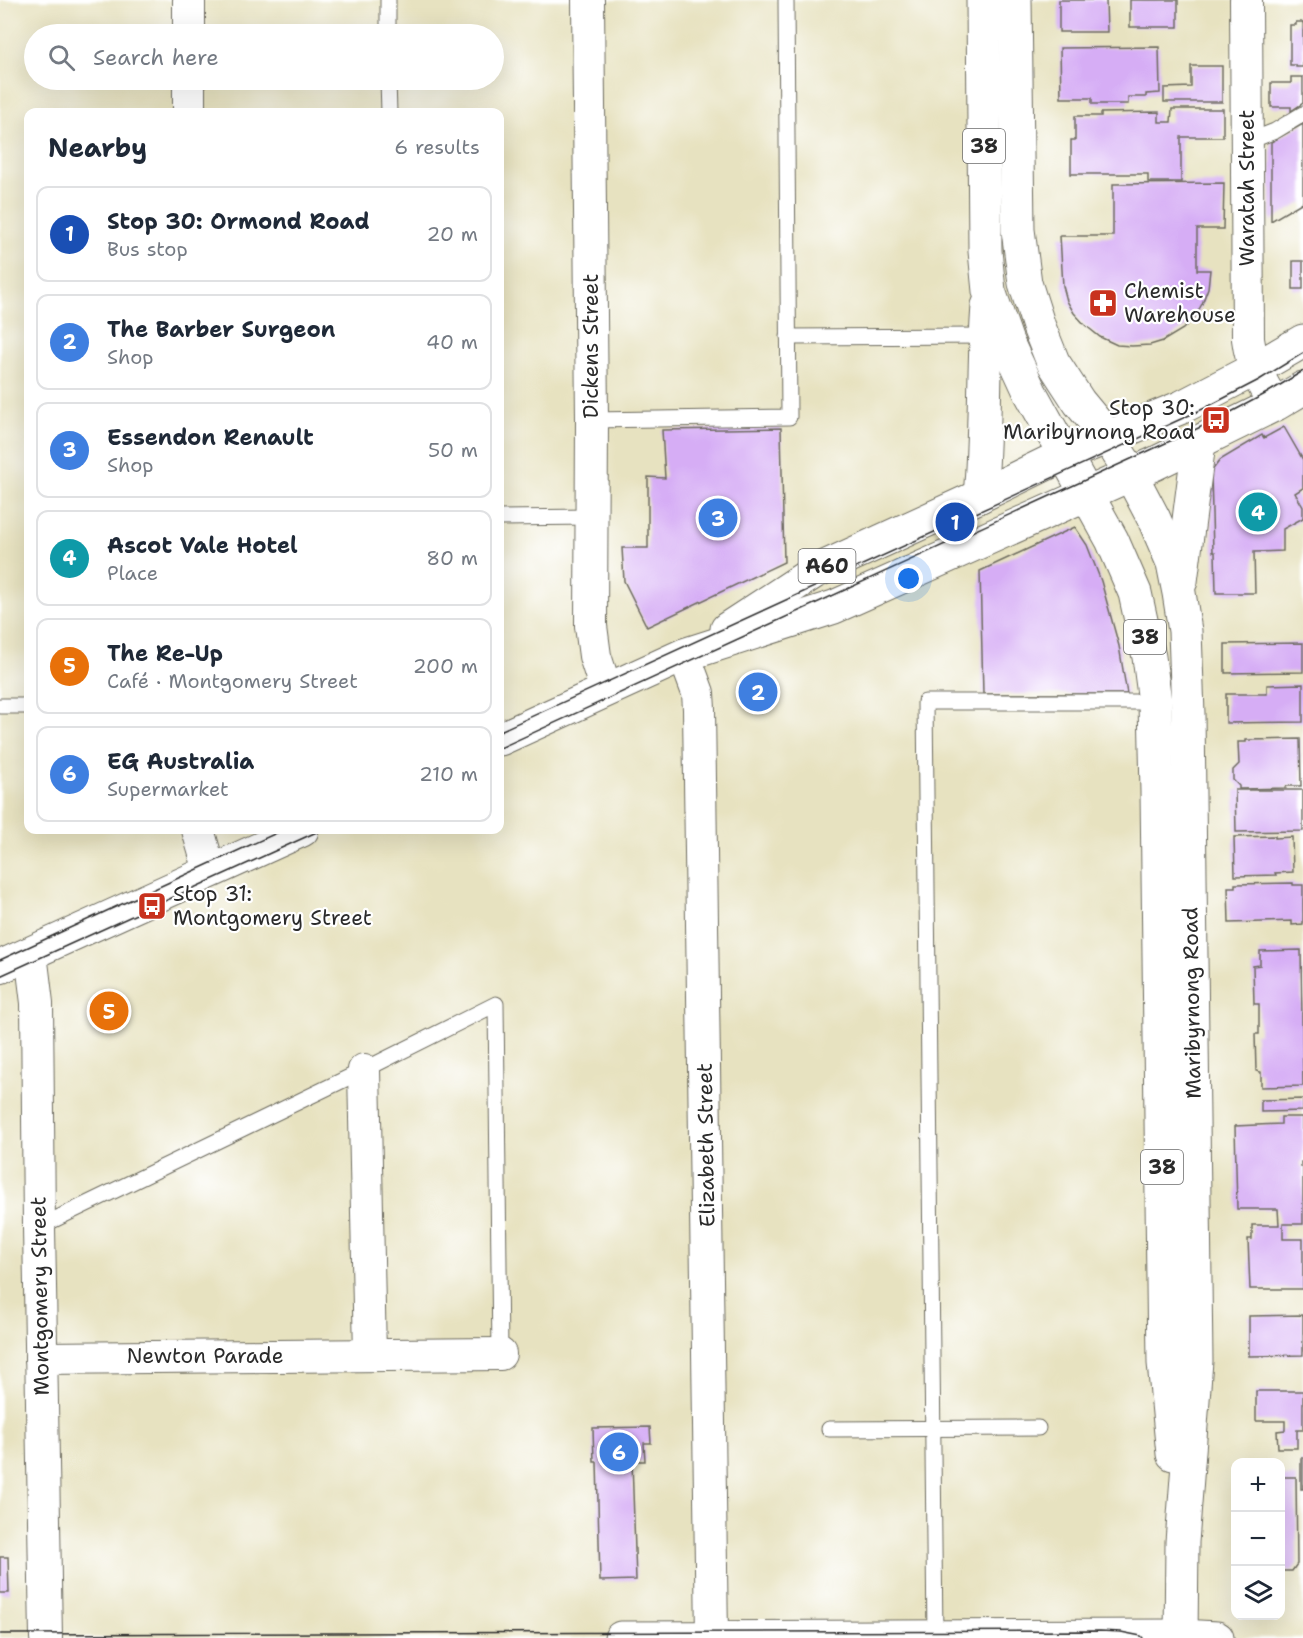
<!DOCTYPE html>
<html lang="en">
<head>
<meta charset="utf-8">
<style>
  body { margin:0; font-family:"Shantell Sans",sans-serif; background:#f2f2f3; color:#1f2937 }
  .controls { position:absolute; right:18px; bottom:18px; display:grid; overflow:hidden; border-radius:12px; box-shadow:0 6px 24px #0002 }
  .controls button { width:54px; height:54px; display:grid; place-items:center; padding:0; border:0; border-bottom:2px solid #e0e1e3; background:#fff; color:#1f2937; font:30px sans-serif }
  .you { position:absolute; left:909px; top:579px; width:21px; height:21px; margin:-15px; border:4px solid #fff; border-radius:50%; background:#1a73e8; box-shadow:0 0 0 9px #1a73e833 }
  .badge { display:grid; place-items:center; width:39px; height:39px; border-radius:50%; background:#111827; color:#fff; font-size:20px; font-weight:700 }
  .pin { position:absolute; translate:-50% -50%; border:3px solid #fff; box-shadow:0 2px 6px #0006 }
  .list { margin:0; padding:0; list-style:none }
  h2 { display:flex; justify-content:space-between; align-items:center; height:78px; margin:0; padding:0 24px; font-size:26px }
  h2 small { font-size:20px; font-weight:400; color:#747a83 }
  .list li { display:grid; grid-template-columns:39px 1fr auto; gap:18px; align-items:center; box-sizing:border-box; height:96px; margin:0 12px 12px; padding:0 12px; border:2px solid #e0e1e3; border-radius:12px }
  .list b { display:block; font-size:22px; white-space:nowrap }
  .list p { margin:0; font-size:20px; white-space:nowrap; color:#747a83 }
  .list em { font-size:20px; font-style:normal; color:#747a83 }
  .icon { flex:none; width:33px; height:33px; fill:none; stroke:currentColor; stroke-width:2; stroke-linecap:round; stroke-linejoin:round }
  .map { position:relative; flex:none; width:1303px; height:1638px; overflow:hidden }
  .search { position:absolute; background:#fff; box-shadow:0 6px 24px #0002; left:24px; top:24px; width:480px; height:66px; display:flex; align-items:center; gap:15px; box-sizing:border-box; padding:0 21px; border-radius:33px; color:#747a83; font-size:22px }
  .panel { position:absolute; background:#fff; box-shadow:0 6px 24px #0002; left:24px; top:108px; width:480px; height:726px; border-radius:12px }
  .map>svg:first-child { display:block }
  .building { fill:#d6adf5 }
  .lines { fill:none; stroke-linecap:round; stroke-linejoin:round }
  .lane-casing { stroke:#6d6b5f; stroke-width:17 }
  .street-casing { stroke:#6d6b5f; stroke-width:34 }
  .primary-casing { stroke:#6d6b5f; stroke-width:35 }
  .lane { stroke:#fff; stroke-width:15 }
  .street { stroke:#fff; stroke-width:32 }
  .primary { stroke:#fff; stroke-width:33 }
  .tram { stroke:#2b2b2b; stroke-width:1.5 }
  .labels { text-anchor:middle; stroke-width:4.5; stroke-linejoin:round; paint-order:stroke }
  .shield { fill:#fff; stroke:#6b6b6b; stroke-width:1.5 }
  .shield-label { font-size:20px; font-weight:bold; fill:#2b2b2b }
  .street-label { font-size:21px; fill:#2b2b2b; stroke:#fff }
  .poi-label { font-size:21px; fill:#2b2b2b; stroke:#fff; text-anchor:start }
</style>
</head>
<body>
<div class="map">
<svg width="1303" height="1638" viewBox="0 0 1303 1638">
  <rect width="100%" height="100%" fill="#fff"/>
  <filter id="ink" filterUnits="userSpaceOnUse"><feTurbulence type="fractalNoise" baseFrequency=".0167" numOctaves="2"/><feDisplacementMap in="SourceGraphic" scale="12" xChannelSelector="R" yChannelSelector="G"/><feConvolveMatrix kernelMatrix="1 2 1 2 8 2 1 2 1" color-interpolation-filters="sRGB"/></filter>
  <filter id="wash" filterUnits="userSpaceOnUse"><feTurbulence type="fractalNoise" baseFrequency=".008" numOctaves="4" result="noise"/><feDisplacementMap in="SourceGraphic" scale="24" xChannelSelector="R" yChannelSelector="G"/><feGaussianBlur stdDeviation="1.35" result="paint"/><feColorMatrix in="noise" values="0 0 0 0 0 0 0 0 0 0 0 0 0 0 0 0 0 1.4 0 .05"/><feComposite in="paint" operator="in"/></filter>
  <g filter="url(#wash)">
    <rect width="100%" height="100%" fill="#e7e2c0"/>
    <g id="blocks">
      <g class="building">
        <path d="M1059,0H1106L1107,32H1059Z"/>
        <rect x="1130" y="0" width="48" height="27"/>
        <path d="M1296,22H1303V67H1296V65H1290V25H1296Z"/>
        <path d="M1159,47L1160,93L1146,94V97H1128V104H1092V98H1061L1060,48Z"/>
        <path d="M1191,66H1222V102H1164V88L1191,87Z"/>
        <path d="M1291,77H1303V103L1291,111V107H1271V83H1291Z"/>
        <path d="M1172,109H1223V137H1181V182H1148V174H1071V140H1075V116H1101V113L1159,112V122H1171Z"/>
        <path d="M1303,124V202L1271,221V142Z"/>
        <path d="M1224,183L1223,229H1197V270H1210L1208,288L1202,304L1194,318L1183,329L1163,341L1150,345L1132,346L1117,345L1100,337L1085,325L1074,313L1067,301L1063,286L1060,236H1113V184Z"/>
        <rect x="1293" y="261" width="10" height="28"/>
        <path d="M1284,427L1303,460V488L1295,493L1303,507V518L1283,529V551L1254,552L1255,593H1216L1215,552H1213L1211,472L1220,460L1262,435L1264,438Z"/>
        <path d="M781,428L784,562L647,627L624,581L622,548H648V477L665,478L662,430Z"/>
        <path d="M1075,527L1087,545L1101,581L1119,646L1127,694H983L980,571Z"/>
        <path d="M1303,643V672L1225,673V644Z"/>
        <path d="M1303,684V722L1226,723V694H1267V685Z"/>
        <path d="M1300,739L1301,786H1287L1286,788L1239,789V786L1233,780V770L1239,764L1238,742H1246V740Z"/>
        <path d="M1235,790H1303V831L1236,832Z"/>
        <path d="M1275,836V838L1292,837L1293,872L1275,873L1276,875L1235,876L1234,837Z"/>
        <path d="M1293,883V885H1303V924L1292,925V921L1229,923L1228,887H1235V884Z"/>
        <path d="M1301,950L1303,1086L1261,1087V1072L1256,1071L1255,1034H1259V1004H1254L1253,966L1260,965V951Z"/>
        <path d="M1303,1099V1111L1261,1112V1100Z"/>
        <path d="M1281,1117H1303V1162H1301V1167H1303V1224H1283V1239H1303V1289H1250L1248,1239H1252V1225H1279L1278,1209H1237L1235,1126L1281,1124Z"/>
        <path d="M1303,1315V1355L1249,1356V1316Z"/>
        <path d="M1256,1391H1303V1430H1297V1448H1278L1277,1431L1285,1430V1421H1256Z"/>
        <path d="M650,1427L651,1443H644L645,1461H632L636,1580L600,1581L597,1462H594L593,1428Z"/>
        <rect x="1301" y="1458" width="2" height="31"/>
        <path d="M1280,1477H1296L1297,1564L1292,1571H1280Z"/>
        <path d="M0,1557H8L9,1593H0Z"/>
      </g>
    </g>
  </g>
  <g filter="url(#ink)">
    <use href="#blocks" fill-opacity="0" stroke="#6d6b5f" stroke-width="1.5"/>
    <g class="lines">
      <g class="lane-casing">
        <g id="lane">
          <path d="M388,0V34"/>
          <path d="M388,80L389,112"/>
          <path d="M1247,142L1275,131L1303,114"/>
          <path d="M788,337L986,336"/>
          <path d="M592,420L789,417L786,0"/>
          <path d="M500,518L591,517"/>
          <path d="M0,706H28"/>
          <path d="M39,1227L364,1070L496,1004L500,1354"/>
          <path d="M829,1429L1038,1428"/>
          <path d="M935,1637L925,702H1155"/>
        </g>
      </g>
      <g class="street-casing">
        <g id="street">
          <path d="M189,0V34"/>
          <path d="M588,0L592,420L591,626L595,656L606,690"/>
          <path d="M1246,0L1248,339C1251,363 1261,385 1276,404"/>
          <path d="M189,80V112"/>
          <path d="M684,655L698,693L699,709L712,1638"/>
          <path d="M198,830L210,871"/>
          <path d="M29,954L32,962L37,1003L39,1227L46,1638"/>
          <path d="M364,1070L370,1355"/>
          <path d="M41,1358L500,1354"/>
        </g>
      </g>
      <g class="primary-casing">
        <g id="primary">
          <path d="M983,0L985,251L989,291L1007,342L1030,392L1112,540L1135,593L1149,657L1155,702L1157,792L1164,1363L1173,1454"/>
          <path d="M1015,0L1018,230L1025,283L1039,327L1053,362L1079,402L1108,437L1124,462L1154,519L1173,563L1179,593L1185,631L1188,714L1196,1361L1182,1542L1181,1638"/>
          <path d="M980,496C986,433 983,370 988,306"/>
          <path d="M1181,581L1199,443"/>
          <path d="M727,629L814,572L980,496L1064,455L1182,407L1255,369L1303,341"/>
          <path d="M500,739L684,655L834,607L1154,464L1276,404L1303,388"/>
          <path d="M0,967L302,830"/>
          <path d="M621,1638L1181,1636L1217,1638"/>
        </g>
      </g>
      <use href="#lane" class="lane"/>
      <use href="#street" class="street"/>
      <use href="#primary" class="primary"/>
      <g class="tram">
        <path d="M500,731L1205,408L1259,380L1303,353"/>
        <path d="M500,748L1216,420L1267,393L1303,371"/>
        <path d="M0,960L283,830"/>
        <path d="M0,976L321,830"/>
        <path d="M0,1634L1100,1631L1121,1632L1141,1636L1143,1638"/>
      </g>
    </g>
  </g>
  <defs>
    <g id="pharmacy-square" transform="scale(1.5)"><rect x="-9" y="-9" width="18" height="18" rx="4" fill="#c8321e" stroke="#fff"/><path d="M-2-6h4v4h4v4h-4v4h-4v-4h-4v-4h4Z" fill="#fff"/></g>
    <g id="bus-square" transform="scale(1.5)"><rect x="-9" y="-9" width="18" height="18" rx="4" fill="#c8321e" stroke="#fff"/><path d="M-5-6H5V4H4V6H2V4H-2V6H-4V4H-5ZM-3.5-4V0h7V-4ZM-3.5 1.2v1.5H-2V1.2ZM2 1.2v1.5H3.5V1.2Z" fill="#fff"/></g>
  </defs>
  <g fill-rule="evenodd">
    <use href="#pharmacy-square" x="1103" y="303"/>
    <use href="#bus-square" x="1216" y="420"/>
    <use href="#bus-square" x="152" y="906"/>
  </g>
  <g class="labels">
    <g class="shield">
      <rect x="963" y="129" width="42" height="34" rx="4.5"/>
      <rect x="798.5" y="549" width="57" height="34" rx="4.5"/>
      <rect x="1124" y="620" width="42" height="34" rx="4.5"/>
      <rect x="1141" y="1150" width="42" height="34" rx="4.5"/>
    </g>
    <g class="shield-label">
      <text x="984" y="153">38</text>
      <text x="827" y="573">A60</text>
      <text x="1145" y="644">38</text>
      <text x="1162" y="1174">38</text>
    </g>
    <g class="street-label">
      <text transform="translate(1247 188) rotate(-90)" y="7">Waratah Street</text>
      <text transform="translate(591 346) rotate(-90)" y="7">Dickens Street</text>
      <text transform="translate(1192 1003) rotate(-91)" y="7">Maribyrnong Road</text>
      <text transform="translate(706 1145) rotate(-91)" y="7">Elizabeth Street</text>
      <text transform="translate(40 1296) rotate(-91)" y="7">Montgomery Street</text>
      <text x="205" y="1363">Newton Parade</text>
    </g>
    <g class="poi-label">
      <text x="1124" y="298">Chemist<tspan x="1124" dy="24">Warehouse</tspan></text>
      <text x="1195" y="415" text-anchor="end">Stop 30:<tspan x="1195" dy="24">Maribyrnong Road</tspan></text>
      <text x="173" y="901">Stop 31:<tspan x="173" dy="24">Montgomery Street</tspan></text>
    </g>
  </g>
</svg>
<div class="controls">
<button>+</button>
<button>−</button>
<button><svg class="icon" aria-label="layers" viewBox="0 0 24 24"><path d="M12 4l9 5-9 5-9-5zM3 14l9 5 9-5"/></svg></button>
</div>
<div class="you"></div>
<div class="pin badge" style="left:955px;top:522px;background:#1a4fb4">1</div>
<div class="pin badge" style="left:758px;top:692px;background:#3f7fe0">2</div>
<div class="pin badge" style="left:718px;top:518px;background:#3f7fe0">3</div>
<div class="pin badge" style="left:1258px;top:512px;background:#0f9aa8">4</div>
<div class="pin badge" style="left:109px;top:1011px;background:#e8710a">5</div>
<div class="pin badge" style="left:619px;top:1452px;background:#3f7fe0">6</div>
<div class="search"><svg class="icon" aria-label="search" viewBox="0 0 24 24"><circle cx="10" cy="10" r="6"/><path d="M15 15l6 6"/></svg>Search here</div>
<section class="panel">
<h2>Nearby<small>6 results</small></h2>
<ul class="list">
<li><span class="badge" style="background:#1a4fb4">1</span><div><b>Stop 30: Ormond Road</b><p>Bus stop</p></div><em>20 m</em></li>
<li><span class="badge" style="background:#3f7fe0">2</span><div><b>The Barber Surgeon</b><p>Shop</p></div><em>40 m</em></li>
<li><span class="badge" style="background:#3f7fe0">3</span><div><b>Essendon Renault</b><p>Shop</p></div><em>50 m</em></li>
<li><span class="badge" style="background:#0f9aa8">4</span><div><b>Ascot Vale Hotel</b><p>Place</p></div><em>80 m</em></li>
<li><span class="badge" style="background:#e8710a">5</span><div><b>The Re-Up</b><p>Café · Montgomery Street</p></div><em>200 m</em></li>
<li><span class="badge" style="background:#3f7fe0">6</span><div><b>EG Australia</b><p>Supermarket</p></div><em>210 m</em></li>
</ul>
</section>
</div>
</body>
</html>
